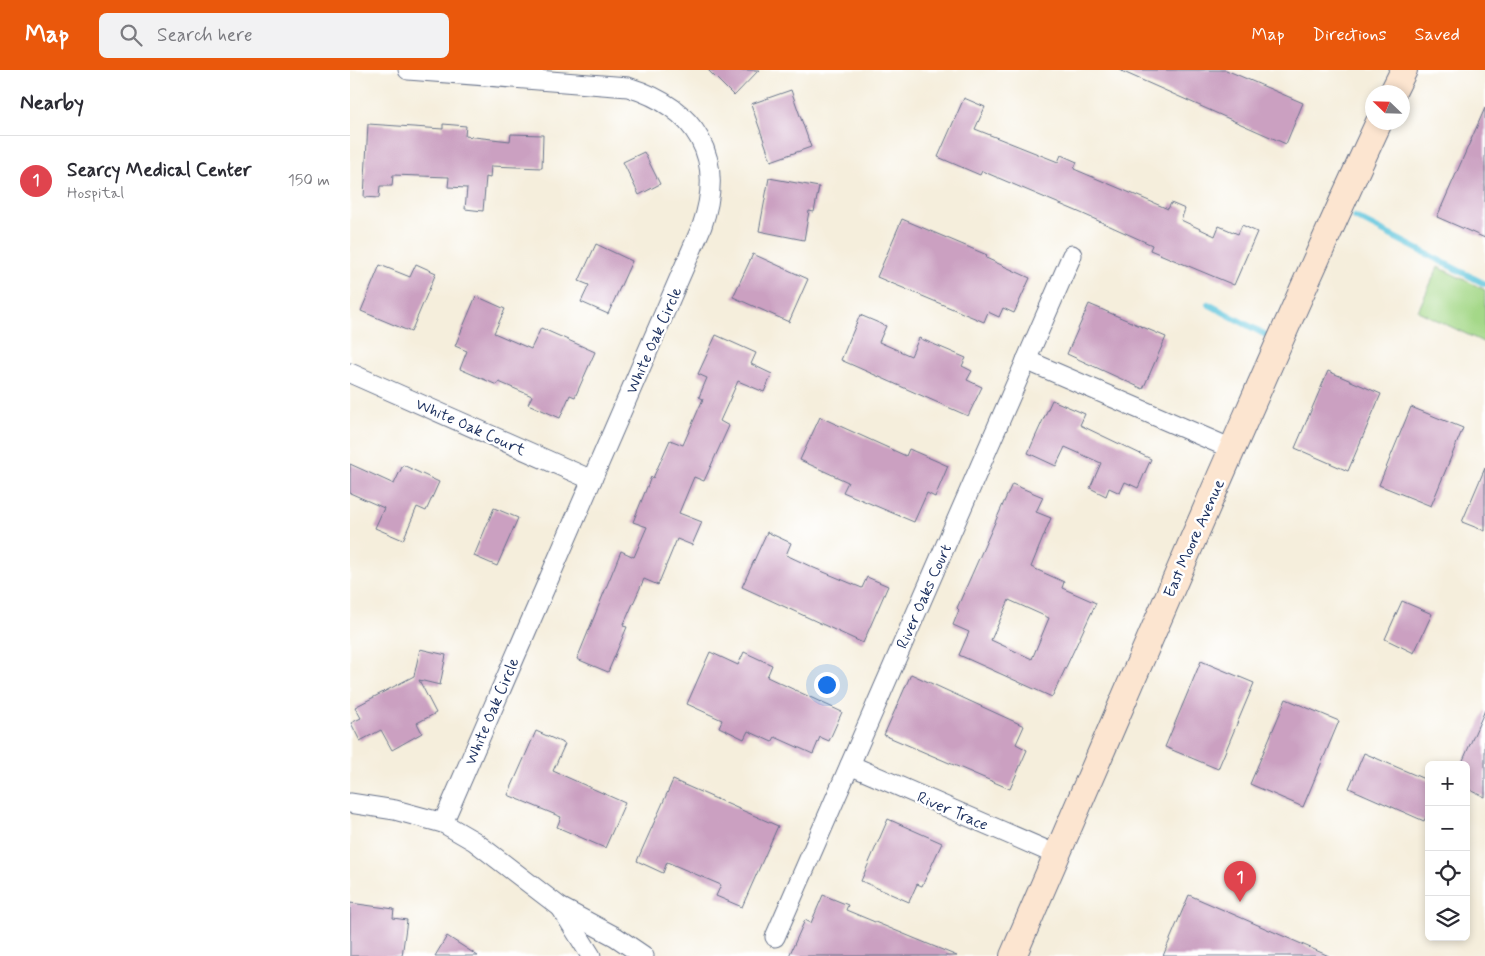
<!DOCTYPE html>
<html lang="en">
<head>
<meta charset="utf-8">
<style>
  body { margin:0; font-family:Mynerve,sans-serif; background:#f2f2f3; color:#2b2b33 }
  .controls { position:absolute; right:15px; bottom:15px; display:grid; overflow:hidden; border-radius:8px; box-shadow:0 2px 8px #0003 }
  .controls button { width:45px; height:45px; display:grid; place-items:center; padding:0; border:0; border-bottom:1px solid #e1e1e2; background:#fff; color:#2b2b33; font:25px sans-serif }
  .compass { position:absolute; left:1015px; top:15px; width:45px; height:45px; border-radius:50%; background:#fff; box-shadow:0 2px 8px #0003; rotate:293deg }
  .you { position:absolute; left:476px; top:614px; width:18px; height:18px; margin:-12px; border:4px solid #fff; border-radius:50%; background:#1a73e8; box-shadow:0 0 0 8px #1a73e833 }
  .badge { display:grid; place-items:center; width:32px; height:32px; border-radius:50%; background:#ea580c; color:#fff; font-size:16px; font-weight:700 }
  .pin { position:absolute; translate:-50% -41px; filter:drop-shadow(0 1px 2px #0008) }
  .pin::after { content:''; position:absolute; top:26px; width:18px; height:15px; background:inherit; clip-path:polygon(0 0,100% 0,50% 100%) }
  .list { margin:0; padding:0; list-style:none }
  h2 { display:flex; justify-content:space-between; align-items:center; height:65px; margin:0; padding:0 20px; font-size:21px }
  h2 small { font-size:16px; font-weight:400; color:#7c7c81 }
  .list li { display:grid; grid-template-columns:32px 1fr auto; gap:15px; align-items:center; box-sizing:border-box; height:90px; padding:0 20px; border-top:1px solid #e1e1e2 }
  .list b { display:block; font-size:19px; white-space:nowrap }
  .list p { margin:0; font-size:16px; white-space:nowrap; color:#7c7c81 }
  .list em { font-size:16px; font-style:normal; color:#7c7c81 }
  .icon { flex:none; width:28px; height:28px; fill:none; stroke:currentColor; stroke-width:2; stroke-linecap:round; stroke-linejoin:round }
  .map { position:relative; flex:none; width:1135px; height:886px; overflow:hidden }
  header { display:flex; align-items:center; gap:30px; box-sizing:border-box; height:70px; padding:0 25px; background:#ea580c; color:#fff }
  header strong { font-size:24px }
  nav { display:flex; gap:28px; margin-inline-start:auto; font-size:18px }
  .search { width:350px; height:45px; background:#f2f2f3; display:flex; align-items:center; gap:12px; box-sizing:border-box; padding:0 18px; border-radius:8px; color:#7c7c81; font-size:19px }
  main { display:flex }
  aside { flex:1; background:#fff }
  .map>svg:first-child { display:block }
  .green { fill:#a4d888; stroke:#608473 }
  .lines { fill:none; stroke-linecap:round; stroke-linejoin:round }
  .stream { stroke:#5fc5dc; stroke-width:6 }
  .building { fill:#cba0c1; fill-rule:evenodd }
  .street-casing { stroke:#67728a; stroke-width:21 }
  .secondary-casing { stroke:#67728a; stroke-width:28 }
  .street { stroke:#fff; stroke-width:19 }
  .secondary { stroke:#fce5d0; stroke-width:26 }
  .labels { text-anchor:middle; stroke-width:5; stroke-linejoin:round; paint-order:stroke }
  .street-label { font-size:16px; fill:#1b2f5e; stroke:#fff }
</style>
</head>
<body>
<header>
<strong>Map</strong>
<div class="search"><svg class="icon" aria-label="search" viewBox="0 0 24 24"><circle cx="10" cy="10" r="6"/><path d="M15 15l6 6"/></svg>Search here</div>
<nav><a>Map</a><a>Directions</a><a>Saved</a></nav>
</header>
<main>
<aside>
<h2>Nearby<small></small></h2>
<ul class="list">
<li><span class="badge" style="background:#e0444e">1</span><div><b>Searcy Medical Center</b><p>Hospital</p></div><em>150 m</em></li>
</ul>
</aside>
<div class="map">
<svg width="1135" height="886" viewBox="0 0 1135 886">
  <rect width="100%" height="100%" fill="#fff"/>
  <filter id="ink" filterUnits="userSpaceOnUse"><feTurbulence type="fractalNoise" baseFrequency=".02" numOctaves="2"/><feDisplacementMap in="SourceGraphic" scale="10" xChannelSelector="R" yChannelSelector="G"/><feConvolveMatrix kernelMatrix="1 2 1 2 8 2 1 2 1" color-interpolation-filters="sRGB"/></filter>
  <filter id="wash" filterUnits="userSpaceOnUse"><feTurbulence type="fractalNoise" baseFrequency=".0096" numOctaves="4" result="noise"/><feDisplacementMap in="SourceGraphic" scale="20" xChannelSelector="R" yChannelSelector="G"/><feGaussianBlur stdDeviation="1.12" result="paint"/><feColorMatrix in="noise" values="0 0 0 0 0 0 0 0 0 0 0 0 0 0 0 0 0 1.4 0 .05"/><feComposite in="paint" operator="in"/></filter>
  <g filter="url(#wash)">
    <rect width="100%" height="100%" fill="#f5eedc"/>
    <path class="green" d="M1088,197L1135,220V273L1068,241Z"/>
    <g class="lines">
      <g class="stream">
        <path d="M1005,147L1135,214"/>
        <path d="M858,234L916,265"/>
      </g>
    </g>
    <g id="blocks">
      <g class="building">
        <path d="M358,0H409L384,26Z"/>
        <path d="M769,0H876L953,33L936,74Z"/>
        <path d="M441,20L461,77L421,91L401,34Z"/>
        <path d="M614,28L635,37L625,59L708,92L711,85L727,92L724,99L818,139L821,133L835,139L831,150L865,166L869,156L888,164L892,155L907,162L884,215L800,180L802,175L731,143L632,101L630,105L588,87Z"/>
        <path d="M1135,38V168L1087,147Z"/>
        <path d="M18,54L93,59V54L116,56L115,66L160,71L161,64L193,65L192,98L141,96L140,108L136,107L133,141L115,139L117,118L98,117L99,107L43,105L42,116H30L29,128L14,127Z"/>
        <path d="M294,82L310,114L289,125L273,92Z"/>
        <path d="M419,108L469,117L464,142L459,141L454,170L409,161Z"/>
        <path d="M552,149L637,185L636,188L680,208L664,243L653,238L649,247L638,242L634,252L527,207Z"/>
        <path d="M246,174L282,191L258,244L231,232L239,215L229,211Z"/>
        <path d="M403,184L458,209L439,252L383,227Z"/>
        <path d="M66,194L86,203L61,262L11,241L30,195L60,207Z"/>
        <path d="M126,226L155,239L144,263L181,279L191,258L245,282L225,327L220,325L210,348L178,334L182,326L149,312L147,315L110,299L117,281L105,276Z"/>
        <path d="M739,234L816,267L793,319L717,284Z"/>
        <path d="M510,245L536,256L529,272L561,286L569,268L616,288L612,296L622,301L617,310L632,317L618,346L491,290Z"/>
        <path d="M366,265L406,283L401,294L422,304L414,322L388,311L370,351L379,356L354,411L344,407L329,443L352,452L342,475L327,469L308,515L294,509L273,556L277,557L258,602L227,589L271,481L284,487L297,457L283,452L301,407L303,408L320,370L333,375L353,329L349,327L357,308L348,304Z"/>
        <path d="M978,301L1031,324L998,401L945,378Z"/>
        <path d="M702,330L735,344L730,355L801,389L788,418L775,412L770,423L759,418L756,426L740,418L751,393L715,377L706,396L678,383Z"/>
        <path d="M1061,337L1113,358L1081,436L1029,415Z"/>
        <path d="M470,347L556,386L559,379L598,396L585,427L577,423L564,452L493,422L498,412L450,390Z"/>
        <path d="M0,394L44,414L53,395L89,412L76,441L67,437L53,470L25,458L34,438L0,423Z"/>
        <path d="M1135,398V461L1112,452Z"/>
        <path d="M662,414L693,427L686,442L701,448L681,497L714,512L712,518L746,533L702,627L609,585L619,562L603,555L609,540L607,538ZM659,530L699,548L682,589L641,570Z"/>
        <path d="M144,438L168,448L147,496L124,486Z"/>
        <path d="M417,462L441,473L436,485L464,498L512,518L517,507L538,516L513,573L392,517Z"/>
        <path d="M1052,531L1082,544L1064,583L1035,569Z"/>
        <path d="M70,579L96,585L90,615L69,610L86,643L67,653L72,663L42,680L31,660L10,671L1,653L11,648L5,637L64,606Z"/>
        <path d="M360,582L388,595L394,582L422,595L417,607L492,642L479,671L470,667L463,684L425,667L422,672L398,661L394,669L369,657L372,650L337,634Z"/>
        <path d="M851,591L904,613L868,699L815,677Z"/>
        <path d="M561,604L674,656L666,674L677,680L660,719L534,665Z"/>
        <path d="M936,629L989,651L953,737L900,714Z"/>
        <path d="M1135,640V727L1116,718V695H1111Z"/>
        <path d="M186,661L215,674L203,701L275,733L255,778L207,757L211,747L158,725Z"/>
        <path d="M1014,683L1079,711V740L1074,751L999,718Z"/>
        <path d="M323,710L428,756L392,837L366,826L371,815L317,792L313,803L287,791Z"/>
        <path d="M538,749L592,773L572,816L567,814L559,832L511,811Z"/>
        <path d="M473,825L498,835L496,840L607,886H439L455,850L461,853Z"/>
        <path d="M839,825L979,886H813Z"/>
        <path d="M0,833L44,839L43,848L57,850L52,886H0Z"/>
        <path d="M97,866L128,886H85Z"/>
      </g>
    </g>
  </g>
  <g filter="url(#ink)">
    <use href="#blocks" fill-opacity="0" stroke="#67728a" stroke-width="1"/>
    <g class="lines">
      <g class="street-casing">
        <g id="street">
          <path d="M58,0L278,17C346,38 376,87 352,156L93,753"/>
          <path d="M676,290L882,379"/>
          <path d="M0,303L242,410"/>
          <path d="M500,695L707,785"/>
          <path d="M0,733L45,740L93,753L124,771L210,837L266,867L294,886"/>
          <path d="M211,838L241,886"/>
          <path d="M425,867L722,185"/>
        </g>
      </g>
      <g class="secondary-casing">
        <g id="secondary">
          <path d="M1043,22L1054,0"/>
          <path d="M663,886C784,608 901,328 1029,52"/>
        </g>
      </g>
      <use href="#street" class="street"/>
      <use href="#secondary" class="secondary"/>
    </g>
  </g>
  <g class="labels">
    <g class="street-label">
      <text transform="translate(303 270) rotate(-66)" y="6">White Oak Circle</text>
      <text transform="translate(121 356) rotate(24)" y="6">White Oak Court</text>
      <text transform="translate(843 468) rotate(-66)" y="6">East Moore Avenue</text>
      <text transform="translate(573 526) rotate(-66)" y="6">River Oaks Court</text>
      <text transform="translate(141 641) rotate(-67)" y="6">White Oak Circle</text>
      <text transform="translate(603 740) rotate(23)" y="6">River Trace</text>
    </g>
  </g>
</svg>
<div class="controls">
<button>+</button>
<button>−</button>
<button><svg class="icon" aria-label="locate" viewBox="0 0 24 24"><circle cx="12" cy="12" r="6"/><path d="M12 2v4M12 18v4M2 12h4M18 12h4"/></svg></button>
<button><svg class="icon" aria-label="layers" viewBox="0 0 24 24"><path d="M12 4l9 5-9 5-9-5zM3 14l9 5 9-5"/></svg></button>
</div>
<svg class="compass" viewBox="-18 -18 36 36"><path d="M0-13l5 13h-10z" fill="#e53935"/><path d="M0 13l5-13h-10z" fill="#7c7c81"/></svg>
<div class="you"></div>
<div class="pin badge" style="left:890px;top:832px;background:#e0444e">1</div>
</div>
</main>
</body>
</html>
